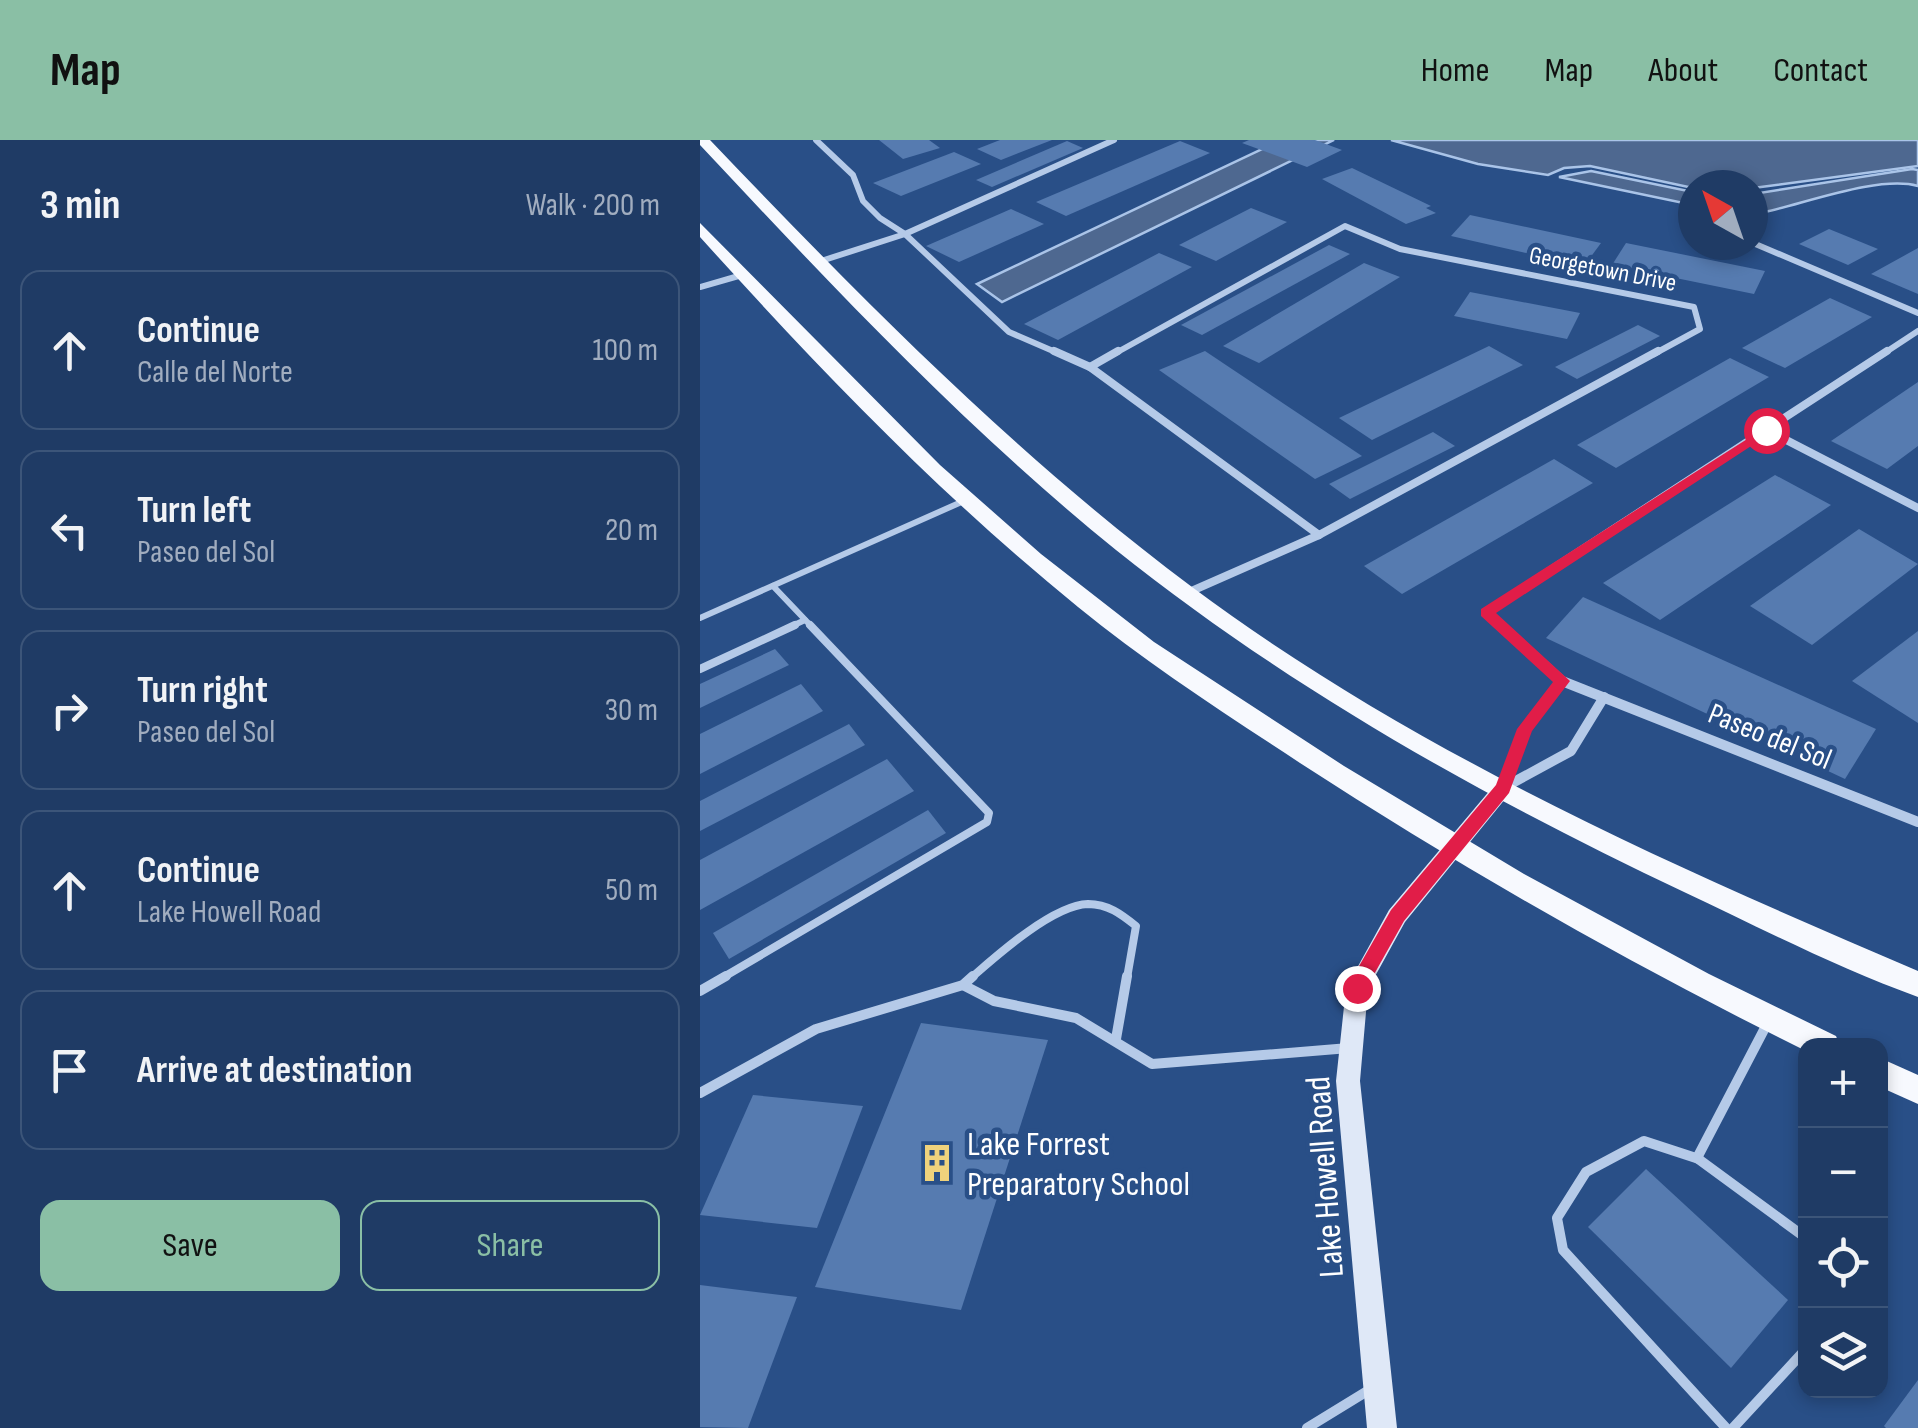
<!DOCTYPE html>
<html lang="en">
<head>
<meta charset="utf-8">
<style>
  body { margin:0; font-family:"Sofia Sans Condensed",sans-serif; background:#2c466e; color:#f1f3f6 }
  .controls { position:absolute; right:30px; bottom:30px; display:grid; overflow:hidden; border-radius:20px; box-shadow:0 5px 15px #0003 }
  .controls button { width:90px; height:90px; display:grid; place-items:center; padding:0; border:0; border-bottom:2px solid #3c5579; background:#1f3b65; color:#f1f3f6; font:50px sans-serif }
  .compass { position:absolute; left:978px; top:30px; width:90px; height:90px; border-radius:50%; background:#1f3b65; box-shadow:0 5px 15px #0003; rotate:320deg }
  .stop { position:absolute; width:30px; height:30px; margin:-22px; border:8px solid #e11d48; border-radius:50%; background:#fff }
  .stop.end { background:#e11d48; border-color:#fff; box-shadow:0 2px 10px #0008 }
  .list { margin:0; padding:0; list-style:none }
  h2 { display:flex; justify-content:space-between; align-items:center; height:130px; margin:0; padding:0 40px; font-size:42px }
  h2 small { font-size:32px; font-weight:400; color:#a1adbf }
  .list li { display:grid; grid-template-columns:65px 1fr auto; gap:30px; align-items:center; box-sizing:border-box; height:160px; margin:0 20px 20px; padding:0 20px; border:2px solid #3c5579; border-radius:20px }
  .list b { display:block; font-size:38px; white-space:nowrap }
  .list p { margin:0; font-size:32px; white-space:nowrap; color:#a1adbf }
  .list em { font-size:32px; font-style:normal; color:#a1adbf }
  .actions { display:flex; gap:20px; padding:30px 40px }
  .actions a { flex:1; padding:22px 0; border:2px solid #8abfa5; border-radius:20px; text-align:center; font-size:35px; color:#8abfa5 }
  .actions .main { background:#8abfa5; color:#111 }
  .icon { flex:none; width:55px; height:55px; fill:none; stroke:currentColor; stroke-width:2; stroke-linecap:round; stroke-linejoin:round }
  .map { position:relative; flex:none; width:1218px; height:1288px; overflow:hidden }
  header { display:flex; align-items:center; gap:60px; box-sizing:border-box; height:140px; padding:0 50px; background:#8abfa5; color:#111 }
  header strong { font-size:48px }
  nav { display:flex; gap:55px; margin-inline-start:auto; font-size:35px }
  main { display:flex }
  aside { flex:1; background:#1f3b65 }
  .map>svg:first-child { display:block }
  .water { fill:#4e6890; stroke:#aac4e8; stroke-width:2.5 }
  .building { fill:#567bb0 }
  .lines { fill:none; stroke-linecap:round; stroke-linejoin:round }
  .lane-far2 { stroke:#b5cae8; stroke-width:6 }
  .lane-far1 { stroke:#b5cae8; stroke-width:8 }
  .lane { stroke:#b5cae8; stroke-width:10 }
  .street-far2 { stroke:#b5cae8; stroke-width:6 }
  .street-far1 { stroke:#b5cae8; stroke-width:8 }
  .street { stroke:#b5cae8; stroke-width:10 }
  .secondary { fill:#dfe8f7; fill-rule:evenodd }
  .primary { fill:#f7f9fe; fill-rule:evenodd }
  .route { fill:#e11d48 }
  .labels { text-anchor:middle; stroke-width:9; stroke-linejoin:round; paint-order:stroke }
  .far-street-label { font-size:25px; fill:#fff; stroke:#294f87 }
  .street-label { font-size:30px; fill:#fff; stroke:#294f87 }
  .near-poi-label { font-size:35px; fill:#fff; stroke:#294f87; text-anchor:start }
  .near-street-label { font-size:35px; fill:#fff; stroke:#294f87 }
</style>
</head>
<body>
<header>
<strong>Map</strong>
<nav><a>Home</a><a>Map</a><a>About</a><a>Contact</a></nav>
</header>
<main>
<aside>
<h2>3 min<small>Walk · 200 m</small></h2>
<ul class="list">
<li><svg class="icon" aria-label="ahead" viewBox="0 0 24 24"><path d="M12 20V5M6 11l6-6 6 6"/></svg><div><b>Continue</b><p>Calle del Norte</p></div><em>100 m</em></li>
<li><svg class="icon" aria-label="left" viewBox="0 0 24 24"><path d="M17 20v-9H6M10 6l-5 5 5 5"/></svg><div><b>Turn left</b><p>Paseo del Sol</p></div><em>20 m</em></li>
<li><svg class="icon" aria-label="right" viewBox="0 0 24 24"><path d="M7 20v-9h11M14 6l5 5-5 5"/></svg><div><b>Turn right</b><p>Paseo del Sol</p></div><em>30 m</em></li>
<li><svg class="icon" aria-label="ahead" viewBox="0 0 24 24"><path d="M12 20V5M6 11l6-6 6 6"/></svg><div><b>Continue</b><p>Lake Howell Road</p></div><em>50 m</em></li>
<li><svg class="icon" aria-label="arrive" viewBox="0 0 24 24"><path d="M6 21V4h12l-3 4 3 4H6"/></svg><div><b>Arrive at destination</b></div></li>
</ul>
<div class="actions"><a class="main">Save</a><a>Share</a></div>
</aside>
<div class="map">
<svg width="1218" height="1288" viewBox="0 0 1218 1288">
  <rect width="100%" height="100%" fill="#294f87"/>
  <g class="water">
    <path d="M581,0H634L302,162L277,144Z"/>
    <path d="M691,0H1218V26L1053,48V45L993,48L890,26L864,28L848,35L778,24Z"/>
    <path d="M1212,29L1218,30V46C1180,35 1106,63 1065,72L1053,71V54Z"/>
    <path d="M891,31L993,52V65L859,37Z"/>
  </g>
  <g class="building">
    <path d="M179,0H229L240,8L203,19Z"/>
    <path d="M300,0H352L301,20L277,9Z"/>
    <path d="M549,0H615L642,10L607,27L542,3Z"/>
    <path d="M367,1L383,8L292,47L276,40Z"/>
    <path d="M480,1L510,13L366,76L336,62Z"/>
    <path d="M254,12L281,24L201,56L173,43Z"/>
    <path d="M652,28L731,66L726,68L736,73L706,84L622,39Z"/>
    <path d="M551,68L587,82L516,121L479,105Z"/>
    <path d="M311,69L344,84L259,122L226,106Z"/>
    <path d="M770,75L901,103L884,126L751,96Z"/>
    <path d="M1129,89L1178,109L1148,125L1099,104Z"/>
    <path d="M926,103L1065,131L1054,154L912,125Z"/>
    <path d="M629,105L650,114L502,195L481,185Z"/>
    <path d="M1218,108V154L1171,134Z"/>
    <path d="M459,113L492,127L358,200L324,184Z"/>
    <path d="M664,123L700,137L559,223L523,206Z"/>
    <path d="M770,152L880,173L867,199L754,176Z"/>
    <path d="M1130,158L1172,177L1085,228L1042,208Z"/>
    <path d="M938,185L960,196L877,239L855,227Z"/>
    <path d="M789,206L823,225L672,300L639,278Z"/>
    <path d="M505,211L662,316L615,339L459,230Z"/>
    <path d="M1030,218L1069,237L916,328L877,305Z"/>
    <path d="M1218,242V306L1187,329L1131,301Z"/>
    <path d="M733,292L755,306L650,359L629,344Z"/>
    <path d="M854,319L893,343L702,454L664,426Z"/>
    <path d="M1075,335L1131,365L960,480L903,443Z"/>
    <path d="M1159,389L1218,424L1112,505L1050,466Z"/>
    <path d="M883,457L1176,589L1145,639L846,498Z"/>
    <path d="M1218,491V583L1152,541Z"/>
    <path d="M75,509L89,525L0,568V544Z"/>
    <path d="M101,544L123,571L0,634V594Z"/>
    <path d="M149,584L165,605L0,691V661Z"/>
    <path d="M187,619L214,651L0,770V720Z"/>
    <path d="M228,670L246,693L29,819L13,793Z"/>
    <path d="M221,883L348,900L261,1170L115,1147Z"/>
    <path d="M53,955L163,966L117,1088L0,1075Z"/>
    <path d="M946,1029L1088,1160L1031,1228L888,1087Z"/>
    <path d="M0,1145L97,1157L48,1288L0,1287Z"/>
    <path d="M1218,1240V1288H1186L1184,1286Z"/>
  </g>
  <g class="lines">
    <g class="lane-far2">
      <path d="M73,446L112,487"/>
      <path d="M0,478L266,360"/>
      <path d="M90,487L105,480"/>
    </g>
    <g class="lane-far1">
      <path d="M0,529L95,485"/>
      <path d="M22,838L287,682L289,673L110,485"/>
      <path d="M271,838C296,816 353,765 388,764C408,764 421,774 436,786L427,838"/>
    </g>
    <g class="lane">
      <path d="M263,845L294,861L376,878L452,924L649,908"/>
      <path d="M0,851L26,836"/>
      <path d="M1067,884L997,1018L1106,1098"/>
      <path d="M416,899L427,836"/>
      <path d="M0,953L116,889L263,845L273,836"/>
      <path d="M999,1019L944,1001L886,1032L857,1078L863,1110L1026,1288"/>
      <path d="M607,1288L669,1250"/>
      <path d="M1033,1288L1106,1209"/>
    </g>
    <g class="street-far2">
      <path d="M116,0L153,35L163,61L180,78L205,94L309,192L360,214"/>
      <path d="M1053,103L1218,173"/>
      <path d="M118,122L205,94L414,0"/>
      <path d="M0,147L42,135"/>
      <path d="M414,214L645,86L700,109L994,167L1000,189L954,214"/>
      <path d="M1183,214L1218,191"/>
    </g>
    <g class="street-far1">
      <path d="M354,211L390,227"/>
      <path d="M418,211L390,227L619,395"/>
      <path d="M1067,290L1218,368"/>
      <path d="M619,395L958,211"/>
      <path d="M487,453L619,395"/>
      <path d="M803,487L786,472L1187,211"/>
    </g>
    <g class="street">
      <path d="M800,485L862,541L1218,682"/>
      <path d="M803,648L871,611L904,557"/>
      <path d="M803,648L825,589L862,541"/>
    </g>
    <path class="secondary" d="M803,640L810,643L813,648L810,653L705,782L668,849L660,941L697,1288H667L636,941L646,848L689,770L796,643Z"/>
    <g class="primary">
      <path d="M0,0H10C162,159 315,315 492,447C712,611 967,724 1218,831V857C1138,828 1060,788 984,752C783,657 590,549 416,410C265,288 132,146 0,5Z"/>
      <path d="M0,83L240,325L341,414L454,502L644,626L824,734L1009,834L1136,896L1140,906H1106V911C932,825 763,729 600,623C524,573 448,524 378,467C240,355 118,228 0,97Z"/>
      <path d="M1180,918L1218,935V964L1180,947Z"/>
    </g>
  </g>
  <path class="route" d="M1066,287L1071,293L796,473L870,541L832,591L809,653L704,781L663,854H650V842L691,770L796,645L817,589L853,542L781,476V469Z"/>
  <defs>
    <g id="building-bare" transform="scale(3)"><path d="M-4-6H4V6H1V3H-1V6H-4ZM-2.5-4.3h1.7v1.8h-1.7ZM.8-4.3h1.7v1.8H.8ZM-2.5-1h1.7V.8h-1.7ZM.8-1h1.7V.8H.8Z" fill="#efd27c" stroke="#294f87" stroke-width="2.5" paint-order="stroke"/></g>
  </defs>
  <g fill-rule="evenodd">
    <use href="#building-bare" x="237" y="1023"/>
  </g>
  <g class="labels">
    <g class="far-street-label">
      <text transform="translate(903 128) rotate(11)" y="9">Georgetown Drive</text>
    </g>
    <g class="street-label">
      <text transform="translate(1070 596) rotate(22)" y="10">Paseo del Sol</text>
    </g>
    <g class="near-poi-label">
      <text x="267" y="1015">Lake Forrest<tspan x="267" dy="40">Preparatory School</tspan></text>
    </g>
    <g class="near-street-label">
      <text transform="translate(624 1037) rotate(-94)" y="12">Lake Howell Road</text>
    </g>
  </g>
</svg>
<div class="controls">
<button>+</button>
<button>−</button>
<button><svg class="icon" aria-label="locate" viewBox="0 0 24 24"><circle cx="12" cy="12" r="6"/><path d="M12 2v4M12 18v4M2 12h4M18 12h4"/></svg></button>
<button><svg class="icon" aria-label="layers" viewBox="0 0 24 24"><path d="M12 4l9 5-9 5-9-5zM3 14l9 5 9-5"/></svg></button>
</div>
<svg class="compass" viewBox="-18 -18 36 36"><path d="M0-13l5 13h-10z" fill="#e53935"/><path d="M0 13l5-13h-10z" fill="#a1adbf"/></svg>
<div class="stop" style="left:1066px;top:290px"></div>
<div class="stop end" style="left:657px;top:848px"></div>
</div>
</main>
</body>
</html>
